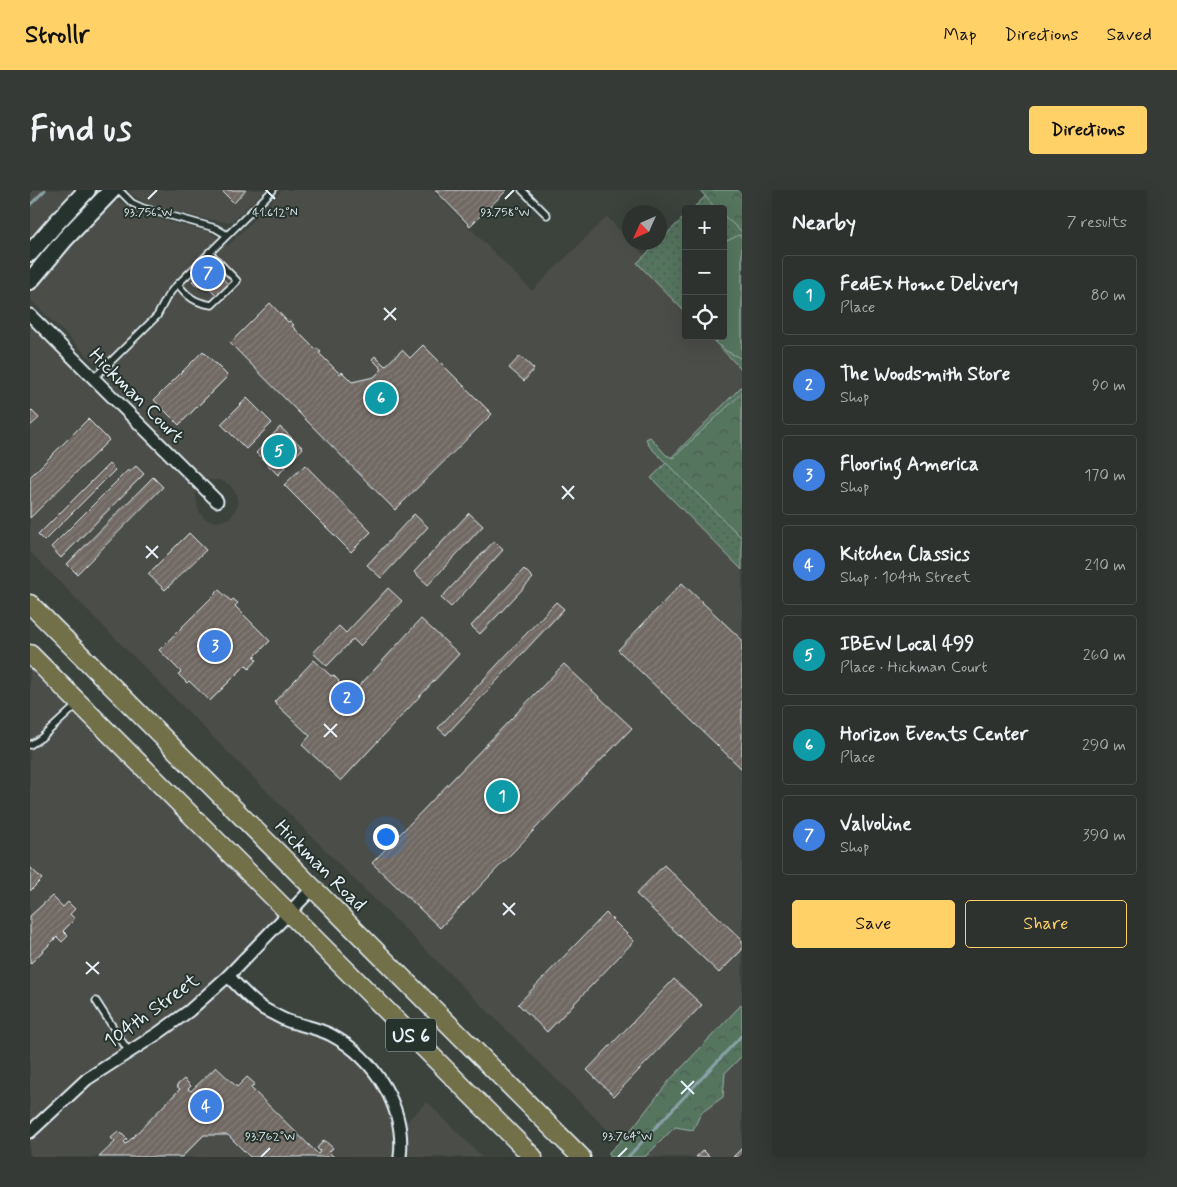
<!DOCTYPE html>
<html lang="en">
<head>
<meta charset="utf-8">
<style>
  body { margin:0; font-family:Mynerve,sans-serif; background:#353a36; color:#f1f3f6 }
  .controls { position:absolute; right:15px; top:15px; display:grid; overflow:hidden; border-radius:5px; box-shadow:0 5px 20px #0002 }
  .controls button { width:45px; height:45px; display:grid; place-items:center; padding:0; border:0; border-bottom:1px solid #484d4a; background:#2d322e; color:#f1f3f6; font:25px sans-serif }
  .compass { position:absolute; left:592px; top:15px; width:45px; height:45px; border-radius:50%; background:#2d322e; box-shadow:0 5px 20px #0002; rotate:225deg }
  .you { position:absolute; left:355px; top:646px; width:18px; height:18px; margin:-12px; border:4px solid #fff; border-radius:50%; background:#1a73e8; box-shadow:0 0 0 8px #1a73e833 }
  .badge { display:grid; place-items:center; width:32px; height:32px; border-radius:50%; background:#ffd166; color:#fff; font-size:16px; font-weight:700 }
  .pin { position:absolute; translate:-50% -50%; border:2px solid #fff; box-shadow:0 1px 5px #0006 }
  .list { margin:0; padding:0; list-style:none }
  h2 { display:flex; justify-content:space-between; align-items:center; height:65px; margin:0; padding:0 20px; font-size:21px }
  h2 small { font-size:16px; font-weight:400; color:#a7aaaa }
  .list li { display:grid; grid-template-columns:32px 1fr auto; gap:15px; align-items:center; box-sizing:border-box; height:80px; margin:0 10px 10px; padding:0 10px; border:1px solid #484d4a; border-radius:5px }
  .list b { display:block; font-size:19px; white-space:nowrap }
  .list p { margin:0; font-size:16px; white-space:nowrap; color:#a7aaaa }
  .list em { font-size:16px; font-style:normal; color:#a7aaaa }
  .actions { display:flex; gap:10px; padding:15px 20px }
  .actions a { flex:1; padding:11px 0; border:1px solid #ffd166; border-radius:5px; text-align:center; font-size:18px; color:#ffd166 }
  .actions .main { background:#ffd166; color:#111 }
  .icon { flex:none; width:28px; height:28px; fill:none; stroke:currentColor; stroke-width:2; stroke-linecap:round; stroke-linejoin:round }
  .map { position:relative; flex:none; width:712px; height:967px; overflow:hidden; border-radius:5px }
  header { display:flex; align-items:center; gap:30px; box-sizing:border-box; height:70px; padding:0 25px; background:#ffd166; color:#111 }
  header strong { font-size:24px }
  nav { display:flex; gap:28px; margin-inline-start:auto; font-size:18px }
  .intro { display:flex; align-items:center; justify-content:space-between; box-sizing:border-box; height:120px; padding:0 30px }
  h1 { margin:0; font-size:35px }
  .button { padding:12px 22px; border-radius:5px; background:#ffd166; color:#111; font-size:18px; font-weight:700 }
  main { display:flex; gap:30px; padding:0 30px }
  aside { flex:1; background:#2d322e; border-radius:5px; box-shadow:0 5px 20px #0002 }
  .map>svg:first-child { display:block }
  .built { fill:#4c4e48 }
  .grass { fill:url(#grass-dots); stroke:#9eb3ac }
  .forest { fill:url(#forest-crowns); stroke:#9eb3ac }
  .garden { fill:#55755f; stroke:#9eb3ac }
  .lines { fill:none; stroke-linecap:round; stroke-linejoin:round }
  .stream { stroke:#8aa2a7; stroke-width:3 }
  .building { fill:url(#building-hatch); stroke:#e8f1f8 }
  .service-casing { stroke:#e8f1f8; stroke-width:9 }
  .minor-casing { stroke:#e8f1f8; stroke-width:15 }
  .secondary-casing { stroke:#e8f1f8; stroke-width:20 }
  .primary-casing { stroke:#e8f1f8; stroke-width:21 }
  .service { stroke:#26332d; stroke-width:5.5 }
  .minor { stroke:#26332d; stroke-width:11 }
  .secondary { stroke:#26332d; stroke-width:16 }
  .primary { stroke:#726f4a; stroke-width:18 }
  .ticks { fill:none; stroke:#e8f1f8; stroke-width:2 }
  .labels { text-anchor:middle; stroke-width:4; stroke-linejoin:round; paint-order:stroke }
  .shield { fill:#26332d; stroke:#aeb8bb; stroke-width:1 }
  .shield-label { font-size:19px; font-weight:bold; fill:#e8f1f8 }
  .street-label { font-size:20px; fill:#e8f1f8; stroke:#26332d }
  .ticks-label { font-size:12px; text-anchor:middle; fill:#e8f1f8; stroke:#26332d; stroke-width:4; stroke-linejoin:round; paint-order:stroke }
</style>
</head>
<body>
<header>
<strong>Strollr</strong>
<nav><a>Map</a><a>Directions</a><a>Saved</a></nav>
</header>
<div class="intro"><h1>Find us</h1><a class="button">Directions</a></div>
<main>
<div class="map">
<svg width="712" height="967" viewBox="0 0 712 967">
  <defs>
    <pattern id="grass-dots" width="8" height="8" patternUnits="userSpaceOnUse" patternTransform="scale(1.25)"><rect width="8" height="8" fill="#55755f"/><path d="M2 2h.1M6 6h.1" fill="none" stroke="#4d5c53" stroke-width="1.8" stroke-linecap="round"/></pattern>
    <pattern id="forest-crowns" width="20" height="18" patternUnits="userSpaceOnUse" patternTransform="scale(1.25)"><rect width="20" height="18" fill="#55755f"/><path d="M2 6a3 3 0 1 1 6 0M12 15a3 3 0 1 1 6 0" fill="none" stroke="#4d5c53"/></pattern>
    <pattern id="building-hatch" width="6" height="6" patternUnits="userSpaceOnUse" patternTransform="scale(1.25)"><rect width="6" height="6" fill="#706862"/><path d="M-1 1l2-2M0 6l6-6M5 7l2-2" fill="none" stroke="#847e79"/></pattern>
  </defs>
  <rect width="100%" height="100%" fill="#3c433d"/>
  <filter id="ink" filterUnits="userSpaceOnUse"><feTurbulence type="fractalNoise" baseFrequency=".02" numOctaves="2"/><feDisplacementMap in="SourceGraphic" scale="10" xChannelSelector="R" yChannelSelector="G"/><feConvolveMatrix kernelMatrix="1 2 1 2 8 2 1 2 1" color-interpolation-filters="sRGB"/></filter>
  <g filter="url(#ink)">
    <g class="built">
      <path d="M0,0H49L0,54Z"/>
      <path d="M100,0H235L202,31L197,32L172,28L120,15L101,4Z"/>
      <path d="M252,0H402L502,101L577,27L599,50L600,52L602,53L615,66L608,73L656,123V146H679L712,180V196L621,288L712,380V967H598L601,963L308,673L0,362V135L162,296L166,304L168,320L175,329L187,332L198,329L202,326L208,315L206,303L199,294L190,290H180L173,287L77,190L67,175L2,111L0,103L1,99L40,54L82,9L93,13L111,25L179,42L198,56Z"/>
      <path d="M0,464L259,722L198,785L233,818L288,839L345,882L370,938L397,912L452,967H0Z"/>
    </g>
    <g class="grass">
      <path d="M712,0V180L679,146H693V19H662L681,1Z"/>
      <path d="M656,25V123L607,73Z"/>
      <path d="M712,196V380L621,288Z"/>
    </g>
    <g class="forest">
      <path d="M670,0H712V42L693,25V19H686Z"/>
      <path d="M712,203V348L620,257L616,249L620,247L636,265L643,268Z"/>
      <path d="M712,814V866L695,883L693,907L671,923L663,940L645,937L615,967H579V962L597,945L639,891Z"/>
    </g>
    <path class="garden" d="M709,45L712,47V169L696,161L681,146H693V53Z"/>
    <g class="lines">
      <g class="stream">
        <path d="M0,15L15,0"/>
        <path d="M598,967L712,845"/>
      </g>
    </g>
    <g class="building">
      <path d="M191,0H216L204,13Z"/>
      <path d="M405,0H477L440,36Z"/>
      <path d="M179,74L199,95L187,106L173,91L167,96L162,91Z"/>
      <path d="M240,113L258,132L260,131L264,135L262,136L285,159L287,158L291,162L289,163L310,184L312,182L322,192L344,187L352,179L342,169L345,166L355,176L372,160L380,168L393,155L462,224L365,320L200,153Z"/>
      <path d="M173,161L198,186L149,235L124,210Z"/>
      <path d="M490,166L504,179L494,191L479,178Z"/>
      <path d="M217,208L242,233L216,259L191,234Z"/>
      <path d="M0,219L9,228L0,236Z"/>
      <path d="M58,229L79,250L0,328V287Z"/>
      <path d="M250,237L273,258L248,285L226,263Z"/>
      <path d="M79,274L85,280L14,351L8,345Z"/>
      <path d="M275,275L341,342L321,362L254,295Z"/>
      <path d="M106,276L114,284L31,368L21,357L98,280L99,282Z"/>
      <path d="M123,287L133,297L47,384L37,374Z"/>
      <path d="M439,323L453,336L398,395L384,382Z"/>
      <path d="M384,324L398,337L351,388L337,375Z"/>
      <path d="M159,343L176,360L135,400L118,384Z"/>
      <path d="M464,351L473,360L421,417L411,408Z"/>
      <path d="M494,379L503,388L450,444L441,436Z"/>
      <path d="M652,393L712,450V579L588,460Z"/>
      <path d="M358,398L372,411L330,456L323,449L297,476L283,463L309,436L316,443Z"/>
      <path d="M189,400L201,411L203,409L208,413L205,416L240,451L224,467L227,470L219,479L216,475L180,511L159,491L157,493L148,484L151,482L129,460Z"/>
      <path d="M526,412L534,419L416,545L408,538Z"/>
      <path d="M391,429L429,464L311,591L272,555L280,546L244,512L284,470L301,486L303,485L309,491L308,492L321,505Z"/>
      <path d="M534,474L602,538L410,738L342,673Z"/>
      <path d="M634,675L712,750V760L689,783L606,704Z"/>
      <path d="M0,677L12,689L0,701Z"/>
      <path d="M22,706L33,717L38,712L45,719L40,724L45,729L33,741L38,746L32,752L27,747L0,774V726Z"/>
      <path d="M576,723L604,751L517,842L488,814Z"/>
      <path d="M644,789L672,815L584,906L557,880Z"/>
      <path d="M186,877L207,897L217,887L225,894L221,898L288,964L290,961L287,958L294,950L303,958L299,962L304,967H220L198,945H174L152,967H69L85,952L81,948L89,941L97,949L94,952L96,954L150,899L146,896L154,889L161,896L158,899L161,901Z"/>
      <path d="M712,958V967H703Z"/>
      <path d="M673,960L680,967H666Z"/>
    </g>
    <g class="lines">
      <g class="service-casing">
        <g id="service">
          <path d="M89,0L102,13L113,18L185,38L197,45"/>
          <path d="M492,0L517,25"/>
          <path d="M148,94C157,107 166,113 182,115L207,91L179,62"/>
          <path d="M64,188L127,126L137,107L143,99L243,0"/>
          <path d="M0,555L11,548L48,514"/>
          <path d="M66,811L99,862"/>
        </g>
      </g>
      <g class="minor-casing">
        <g id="minor">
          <path d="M0,125L187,311"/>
          <path d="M198,786C209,797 221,811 234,819C242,823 250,828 258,831C273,836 288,838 301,845C345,868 376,918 370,967"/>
          <path d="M0,942L57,889L127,844L159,821L198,786L283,698"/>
        </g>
      </g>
      <g class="secondary-casing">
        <g id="secondary">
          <path d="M0,63L27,32L57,0"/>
          <path d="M0,91L35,49L82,0"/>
        </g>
      </g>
      <g class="primary-casing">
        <g id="primary">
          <path d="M0,414L551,967"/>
          <path d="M0,464L503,967"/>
        </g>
      </g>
      <use href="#service" class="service"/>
      <use href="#minor" class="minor"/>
      <use href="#secondary" class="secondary"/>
      <use href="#primary" class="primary"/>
    </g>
  </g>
  <path class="ticks" d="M236,0L245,9M118,9L127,0M475,9L484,0M354,118L366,130M354,130L366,118M532,296L544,309M532,309L544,296M116,356L128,368M116,368L128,356M294,534L307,547M294,547L307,534M473,713L485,725M473,725L485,713M56,772L69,784M56,784L69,772M651,891L664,904M651,904L664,891M231,967L240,958M588,967L597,958"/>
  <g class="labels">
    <rect class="shield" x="356" y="828.5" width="50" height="33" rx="4"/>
    <g class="shield-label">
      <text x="381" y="852">US 6</text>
    </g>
    <g class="street-label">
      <text transform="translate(107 205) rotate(45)" y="7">Hickman Court</text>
      <text transform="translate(291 675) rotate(45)" y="7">Hickman Road</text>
      <text transform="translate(121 820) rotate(-36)" y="7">104th Street</text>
    </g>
  </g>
  <g class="ticks-label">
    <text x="118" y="26">93.756°W</text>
    <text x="245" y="26">41.612°N</text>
    <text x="475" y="26">93.758°W</text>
    <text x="240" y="950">93.762°W</text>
    <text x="597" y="950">93.764°W</text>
  </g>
</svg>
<div class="controls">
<button>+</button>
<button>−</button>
<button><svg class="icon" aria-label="locate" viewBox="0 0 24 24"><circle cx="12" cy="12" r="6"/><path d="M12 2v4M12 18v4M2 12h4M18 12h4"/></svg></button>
</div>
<svg class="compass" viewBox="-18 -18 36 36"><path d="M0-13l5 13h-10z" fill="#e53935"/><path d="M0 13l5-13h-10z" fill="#a7aaaa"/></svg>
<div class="you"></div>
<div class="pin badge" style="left:472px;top:606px;background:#0f9aa8">1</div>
<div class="pin badge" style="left:317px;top:508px;background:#3f7fe0">2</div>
<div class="pin badge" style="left:185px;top:456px;background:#3f7fe0">3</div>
<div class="pin badge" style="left:176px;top:916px;background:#3f7fe0">4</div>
<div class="pin badge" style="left:249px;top:261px;background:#0f9aa8">5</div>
<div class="pin badge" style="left:351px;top:208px;background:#0f9aa8">6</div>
<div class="pin badge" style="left:178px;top:83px;background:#3f7fe0">7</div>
</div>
<aside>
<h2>Nearby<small>7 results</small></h2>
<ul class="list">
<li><span class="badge" style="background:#0f9aa8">1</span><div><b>FedEx Home Delivery</b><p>Place</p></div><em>80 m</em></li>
<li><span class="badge" style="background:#3f7fe0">2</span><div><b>The Woodsmith Store</b><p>Shop</p></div><em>90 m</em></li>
<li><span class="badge" style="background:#3f7fe0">3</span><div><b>Flooring America</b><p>Shop</p></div><em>170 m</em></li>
<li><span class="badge" style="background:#3f7fe0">4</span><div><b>Kitchen Classics</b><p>Shop · 104th Street</p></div><em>210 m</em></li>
<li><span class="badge" style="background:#0f9aa8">5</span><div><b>IBEW Local 499</b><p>Place · Hickman Court</p></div><em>260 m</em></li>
<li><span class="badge" style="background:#0f9aa8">6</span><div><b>Horizon Events Center</b><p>Place</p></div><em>290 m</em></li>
<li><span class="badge" style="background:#3f7fe0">7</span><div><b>Valvoline</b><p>Shop</p></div><em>390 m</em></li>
</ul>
<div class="actions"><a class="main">Save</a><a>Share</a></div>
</aside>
</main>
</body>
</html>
